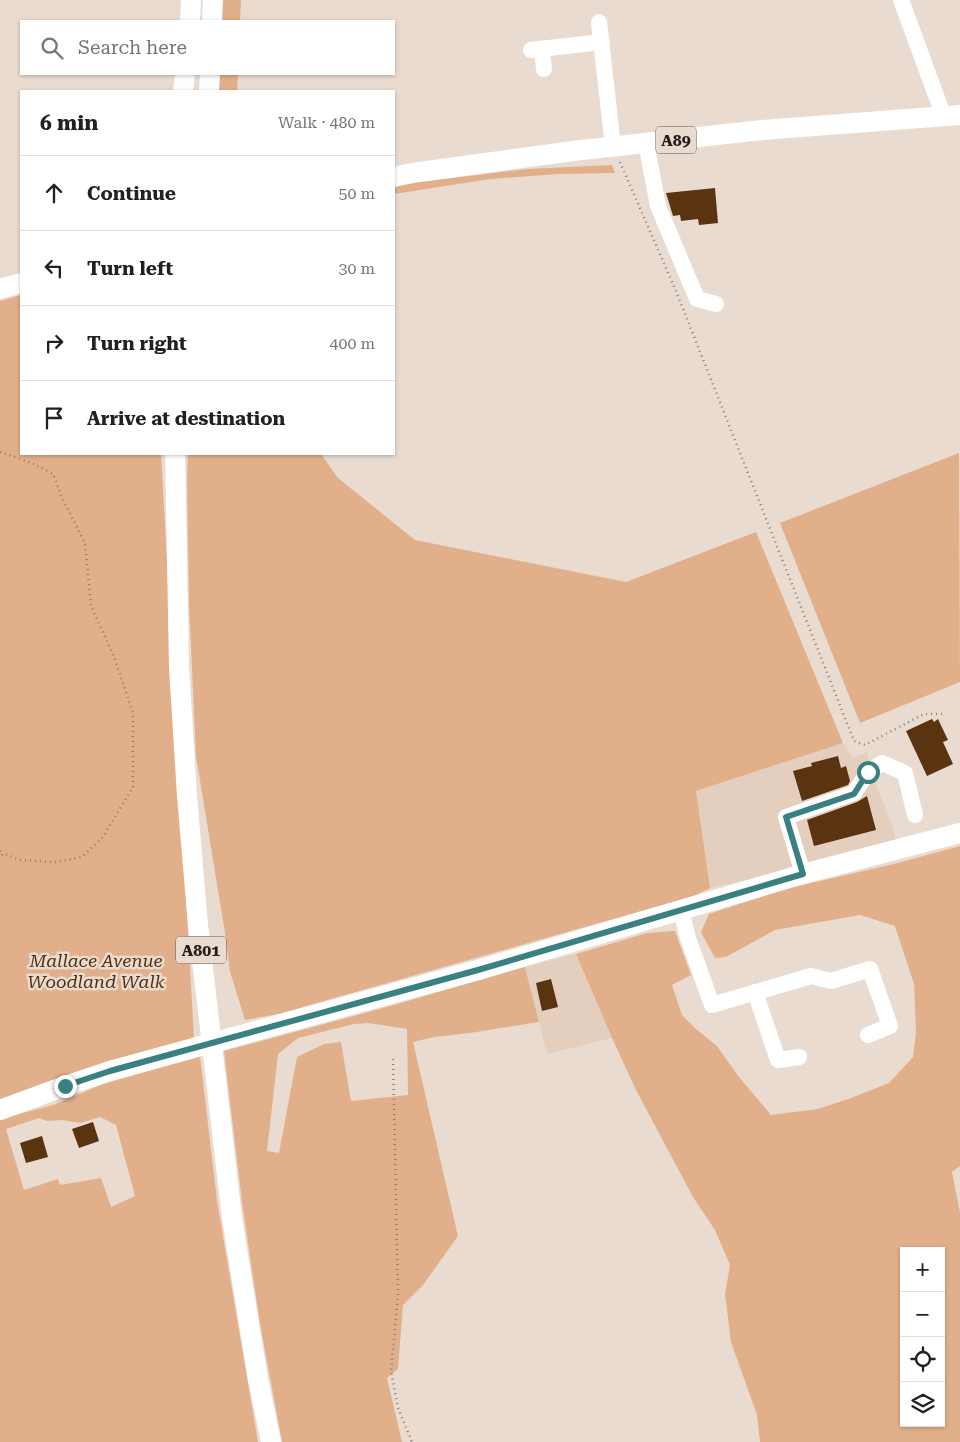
<!DOCTYPE html>
<html lang="en">
<head>
<meta charset="utf-8">
<style>
  body { margin:0; font-family:"Roboto Serif",serif; background:#f2f2f2; color:#202124 }
  .controls { position:absolute; right:15px; bottom:15px; display:grid; overflow:hidden; border-radius:0px; box-shadow:0 1px 4px #0004 }
  .controls button { width:45px; height:45px; display:grid; place-items:center; padding:0; border:0; border-bottom:1px solid #e0e0e0; background:#fff; color:#202124; font:25px sans-serif }
  .stop { position:absolute; width:15px; height:15px; margin:-11px; border:4px solid #388081; border-radius:50%; background:#fff }
  .stop.end { background:#388081; border-color:#fff; box-shadow:0 1px 5px #0008 }
  .list { margin:0; padding:0; list-style:none }
  h2 { display:flex; justify-content:space-between; align-items:center; height:65px; margin:0; padding:0 20px; font-size:21px }
  h2 small { font-size:16px; font-weight:400; color:#757577 }
  .list li { display:grid; grid-template-columns:32px 1fr auto; gap:15px; align-items:center; box-sizing:border-box; height:75px; padding:0 20px; border-top:1px solid #e0e0e0 }
  .list b { display:block; font-size:19px; white-space:nowrap }
  .list em { font-size:16px; font-style:normal; color:#757577 }
  .icon { flex:none; width:28px; height:28px; fill:none; stroke:currentColor; stroke-width:2; stroke-linecap:round; stroke-linejoin:round }
  .map { position:relative; flex:none; width:960px; height:1442px; overflow:hidden }
  .search { position:absolute; background:#fff; box-shadow:0 1px 4px #0004; left:20px; top:20px; width:375px; height:55px; display:flex; align-items:center; gap:12px; box-sizing:border-box; padding:0 18px; border-radius:0px; color:#757577; font-size:19px }
  .panel { position:absolute; background:#fff; box-shadow:0 1px 4px #0004; left:20px; top:90px; width:375px; height:365px; border-radius:0px }
  .map>svg:first-child { display:block }
  .built { fill:#e4cfbf }
  .green { fill:#e1b08a; fill-rule:evenodd }
  .building { fill:#5a3311 }
  .lines { fill:none; stroke-linecap:round; stroke-linejoin:round }
  .path { stroke:#887e76; stroke-width:2.5; stroke-dasharray:1 4; stroke-linecap:butt }
  .minor { stroke:#fff; stroke-width:16 }
  .major { stroke:#fff; stroke-width:20 }
  .route { stroke:#388081; stroke-width:6 }
  .labels { text-anchor:middle; stroke-width:5; stroke-linejoin:round; paint-order:stroke }
  .shield { fill:#eadbd0; stroke:#5f5751; stroke-width:1 }
  .shield-label { font-size:16px; font-weight:bold; fill:#231e1a }
  .park-label { font-size:18px; font-style:italic; fill:#552e0b; stroke:#eadbd0 }
</style>
</head>
<body>
<div class="map">
<svg width="960" height="1442" viewBox="0 0 960 1442">
  <rect width="100%" height="100%" fill="#eadbd0"/>
  <g class="built">
    <path d="M843,743L853,758L867,752L875,782L892,825L897,843L766,876L710,888L696,791Z"/>
    <path d="M576,954L612,1038L547,1054L525,967Z"/>
  </g>
  <g class="green">
    <path d="M223,0H241L240,21H221Z"/>
    <path d="M218,74H238L237,91H218Z"/>
    <path d="M612,165L615,173L558,174L490,179L394,194V185L527,169Z"/>
    <path d="M21,295V454H161L194,1037L0,1109V301Z"/>
    <path d="M959,453L960,682L860,723L780,523Z"/>
    <path d="M188,454H321L338,478L415,540L626,582L756,532L843,743L696,791L710,888L694,896L278,1014L245,1020L230,972L225,933L196,756L189,604L187,476Z"/>
    <path d="M960,846V1166L952,1172L960,1213V1442H760L757,1415L731,1342L725,1294L730,1265L715,1230L693,1197L636,1090L612,1038L576,954L647,933L675,931L691,975L672,985L682,1015L696,1029L717,1046L739,1077L771,1115L818,1109L851,1098L889,1083L913,1057L916,1032L914,984L895,926L860,915L775,930L726,957L715,958L701,932L709,914L785,889L894,864ZM904,1251H941V1423H904Z"/>
    <path d="M525,967L539,1022L470,1033L434,1037L413,1042L458,1236L423,1285L403,1305L398,1369L387,1378L402,1442H282L260,1324L242,1202L224,1051L387,1007ZM368,1023L407,1029L408,1095L351,1101L341,1042L324,1044L297,1057L279,1153L267,1151L278,1054L298,1038L354,1024Z"/>
    <path d="M200,1056L217,1201L258,1442H0V1119L53,1105L103,1084ZM100,1117L116,1125L135,1196L111,1207L101,1178L60,1185L58,1179L24,1190L6,1129L39,1118L47,1121L63,1120L80,1123Z"/>
  </g>
  <g class="building">
    <path d="M715,188L718,223L699,225L698,219L681,221L680,215L673,216L666,193Z"/>
    <path d="M932,719L934,722L938,719L948,740L943,742L953,764L927,776L906,731Z"/>
    <path d="M838,756L841,768L846,766L850,781L848,785L802,801L793,771L812,766L811,763Z"/>
    <path d="M867,796L876,830L814,846L807,820L857,802Z"/>
    <path d="M551,979L558,1007L542,1011L536,983Z"/>
    <path d="M93,1122L99,1141L79,1148L72,1129Z"/>
    <path d="M42,1136L48,1157L26,1163L20,1143Z"/>
  </g>
  <g class="lines">
    <g class="path">
      <path d="M620,162L676,291L854,741L865,745L924,714H945"/>
      <path d="M0,452L32,463L53,474L62,498L85,543L91,606L114,657L133,713V787L103,837L82,857L56,862L19,860L3,853"/>
      <path d="M0,851L3,853L0,859"/>
      <path d="M393,1059L398,1295L391,1371L398,1408L412,1442"/>
    </g>
    <g class="minor">
      <path d="M901,0L944,117"/>
      <path d="M599,22L613,147"/>
      <path d="M542,49L544,69"/>
      <path d="M531,50L602,42"/>
      <path d="M646,143L658,206L697,299L716,304"/>
      <path d="M803,874L786,817L854,793L868,772L882,763L905,773L915,815"/>
      <path d="M681,911L688,938L712,1005L811,976L831,981L870,969L890,1026L868,1035"/>
      <path d="M755,992L778,1060L799,1057"/>
    </g>
    <g class="major">
      <path d="M190,21L191,0"/>
      <path d="M212,21L213,0"/>
      <path d="M183,91L185,74"/>
      <path d="M209,91L210,74"/>
      <path d="M394,177L412,173L573,151L762,130L960,115"/>
      <path d="M0,289L21,283"/>
      <path d="M175,454L179,667L187,796L198,925L232,1218L258,1379L271,1442"/>
      <path d="M0,1110L65,1086L110,1071L478,970L803,874L960,833"/>
    </g>
  </g>
  <g class="lines">
    <path class="route" d="M65,1086L110,1071L478,970L803,874L786,817L854,794L868,772"/>
  </g>
  <g class="labels">
    <g class="shield">
      <rect x="656" y="126.5" width="40" height="27" rx="4"/>
      <rect x="176" y="936.5" width="50" height="27" rx="4"/>
    </g>
    <g class="shield-label">
      <text x="676" y="146">A89</text>
      <text x="201" y="956">A801</text>
    </g>
    <g class="park-label">
      <text x="96" y="967">Mallace Avenue<tspan x="96" dy="21">Woodland Walk</tspan></text>
    </g>
  </g>
</svg>
<div class="controls">
<button>+</button>
<button>−</button>
<button><svg class="icon" aria-label="locate" viewBox="0 0 24 24"><circle cx="12" cy="12" r="6"/><path d="M12 2v4M12 18v4M2 12h4M18 12h4"/></svg></button>
<button><svg class="icon" aria-label="layers" viewBox="0 0 24 24"><path d="M12 4l9 5-9 5-9-5zM3 14l9 5 9-5"/></svg></button>
</div>
<div class="stop" style="left:868px;top:772px"></div>
<div class="stop end" style="left:65px;top:1086px"></div>
<div class="search"><svg class="icon" aria-label="search" viewBox="0 0 24 24"><circle cx="10" cy="10" r="6"/><path d="M15 15l6 6"/></svg>Search here</div>
<section class="panel">
<h2>6 min<small>Walk · 480 m</small></h2>
<ul class="list">
<li><svg class="icon" aria-label="ahead" viewBox="0 0 24 24"><path d="M12 20V5M6 11l6-6 6 6"/></svg><div><b>Continue</b></div><em>50 m</em></li>
<li><svg class="icon" aria-label="left" viewBox="0 0 24 24"><path d="M17 20v-9H6M10 6l-5 5 5 5"/></svg><div><b>Turn left</b></div><em>30 m</em></li>
<li><svg class="icon" aria-label="right" viewBox="0 0 24 24"><path d="M7 20v-9h11M14 6l5 5-5 5"/></svg><div><b>Turn right</b></div><em>400 m</em></li>
<li><svg class="icon" aria-label="arrive" viewBox="0 0 24 24"><path d="M6 21V4h12l-3 4 3 4H6"/></svg><div><b>Arrive at destination</b></div></li>
</ul>
</section>
</div>
</body>
</html>
